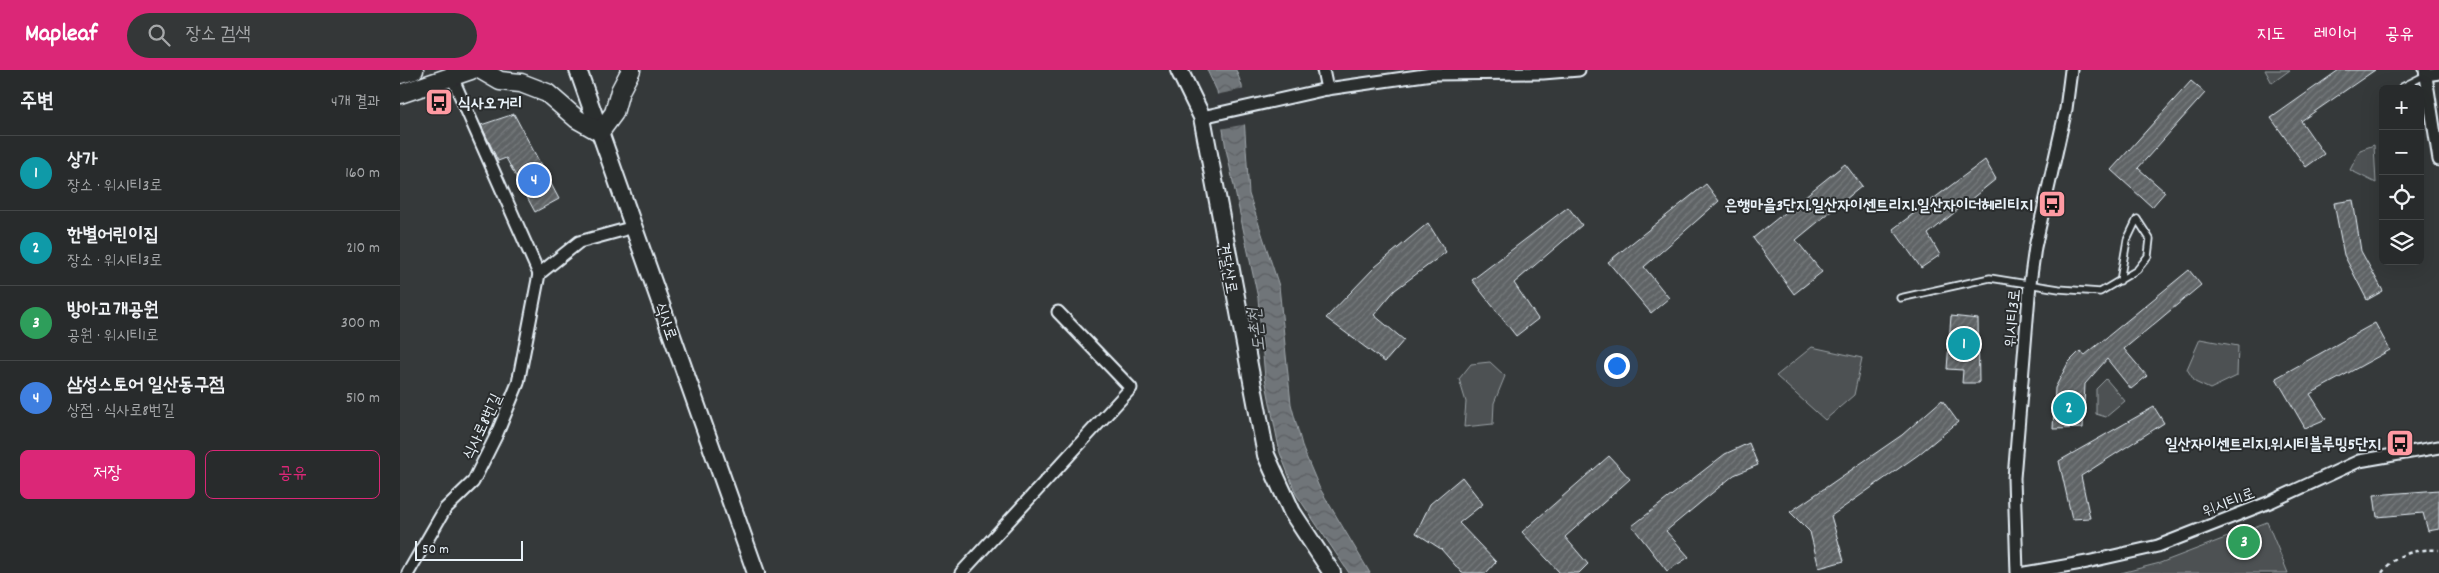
<!DOCTYPE html>
<html lang="ko">
<head>
<meta charset="utf-8">
<style>
  body { margin:0; font-family:Dekko,"Poor Story",sans-serif; background:#343738; color:#f1f3f6 }
  .controls { position:absolute; right:15px; top:15px; display:grid; overflow:hidden; border-radius:8px; box-shadow:0 5px 20px #0002 }
  .controls button { width:45px; height:45px; display:grid; place-items:center; padding:0; border:0; border-bottom:1px solid #444748; background:#282b2c; color:#f1f3f6; font:25px sans-serif }
  .scale { position:absolute; left:15px; bottom:12px; width:108px; box-sizing:border-box; padding-left:5px; border:2px solid #e8f1f8; border-top:0; font-size:14px; line-height:18px; white-space:nowrap; color:#e8f1f8; -webkit-text-stroke:4px #2a2d2e; paint-order:stroke }
  .you { position:absolute; left:1216px; top:295px; width:18px; height:18px; margin:-12px; border:4px solid #fff; border-radius:50%; background:#1a73e8; box-shadow:0 0 0 8px #1a73e833 }
  .badge { display:grid; place-items:center; width:32px; height:32px; border-radius:50%; background:#db2777; color:#fff; font-size:16px; font-weight:700 }
  .pin { position:absolute; translate:-50% -50%; border:2px solid #fff; box-shadow:0 1px 5px #0006 }
  .list { margin:0; padding:0; list-style:none }
  h2 { display:flex; justify-content:space-between; align-items:center; height:65px; margin:0; padding:0 20px; font-size:21px }
  h2 small { font-size:16px; font-weight:400; color:#a5a7a9 }
  .list li { display:grid; grid-template-columns:32px 1fr auto; gap:15px; align-items:center; box-sizing:border-box; height:75px; padding:0 20px; border-top:1px solid #444748 }
  .list b { display:block; font-size:19px; white-space:nowrap }
  .list p { margin:0; font-size:16px; white-space:nowrap; color:#a5a7a9 }
  .list em { font-size:16px; font-style:normal; color:#a5a7a9 }
  .actions { display:flex; gap:10px; padding:15px 20px }
  .actions a { flex:1; padding:11px 0; border:1px solid #db2777; border-radius:8px; text-align:center; font-size:18px; color:#db2777 }
  .actions .main { background:#db2777; color:#fff }
  .icon { flex:none; width:28px; height:28px; fill:none; stroke:currentColor; stroke-width:2; stroke-linecap:round; stroke-linejoin:round }
  .map { position:relative; flex:none; width:2039px; height:503px; overflow:hidden }
  header { display:flex; align-items:center; gap:30px; box-sizing:border-box; height:70px; padding:0 25px; background:#db2777; color:#fff }
  header strong { font-size:24px }
  nav { display:flex; gap:28px; margin-inline-start:auto; font-size:18px }
  .search { width:350px; height:45px; background:#343738; display:flex; align-items:center; gap:12px; box-sizing:border-box; padding:0 18px; border-radius:28px; color:#a5a7a9; font-size:19px }
  main { display:flex }
  aside { flex:1; background:#282b2c }
  .map>svg:first-child { display:block }
  .green { fill:#4d5152; stroke:#9aa1a5 }
  .water { fill:url(#water-waves); stroke:#a0a7ac }
  .pier { fill:#35393a }
  .building { fill:url(#building-hatch); stroke:#e8f1f8 }
  .lines { fill:none; stroke-linecap:round; stroke-linejoin:round }
  .lane-casing { stroke:#e8f1f8; stroke-width:9 }
  .street-casing { stroke:#e8f1f8; stroke-width:15 }
  .secondary-casing { stroke:#e8f1f8; stroke-width:20 }
  .primary-casing { stroke:#e8f1f8; stroke-width:21 }
  .path { stroke:#e8f1f8; stroke-width:2.5; stroke-dasharray:4 4; stroke-linecap:butt }
  .lane { stroke:#2a2d2e; stroke-width:5.5 }
  .street { stroke:#2a2d2e; stroke-width:11 }
  .secondary { stroke:#2a2d2e; stroke-width:16 }
  .primary { stroke:#2a2d2e; stroke-width:18 }
  .labels { text-anchor:middle; stroke-width:4; stroke-linejoin:round; paint-order:stroke }
  .poi-label { font-size:16px; font-weight:bold; fill:#e8f1f8; stroke:#2a2d2e; text-anchor:end }
  .street-label { font-size:16px; fill:#e8f1f8; stroke:#2a2d2e }
  .water-label { font-size:18px; font-style:italic; fill:#acb3b8; stroke:#2a2d2e }
</style>
</head>
<body>
<header>
<strong>Mapleaf</strong>
<div class="search"><svg class="icon" aria-label="search" viewBox="0 0 24 24"><circle cx="10" cy="10" r="6"/><path d="M15 15l6 6"/></svg>장소 검색</div>
<nav><a>지도</a><a>레이어</a><a>공유</a></nav>
</header>
<main>
<aside>
<h2>주변<small>4개 결과</small></h2>
<ul class="list">
<li><span class="badge" style="background:#0f9aa8">1</span><div><b>상가</b><p>장소 · 위시티3로</p></div><em>160 m</em></li>
<li><span class="badge" style="background:#0f9aa8">2</span><div><b>한별어린이집</b><p>장소 · 위시티3로</p></div><em>210 m</em></li>
<li><span class="badge" style="background:#2e9e5b">3</span><div><b>방아고개공원</b><p>공원 · 위시티1로</p></div><em>300 m</em></li>
<li><span class="badge" style="background:#3f7fe0">4</span><div><b>삼성스토어 일산동구점</b><p>상점 · 식사로8번길</p></div><em>510 m</em></li>
</ul>
<div class="actions"><a class="main">저장</a><a>공유</a></div>
</aside>
<div class="map">
<svg width="2039" height="503" viewBox="0 0 2039 503">
  <defs>
    <pattern id="water-waves" width="16" height="10" patternUnits="userSpaceOnUse" patternTransform="scale(1.25)"><rect width="16" height="10" fill="#707579"/><path d="M0 5q4-4 8 0t8 0" fill="none" stroke="#5b5e62"/></pattern>
    <pattern id="building-hatch" width="6" height="6" patternUnits="userSpaceOnUse" patternTransform="scale(1.25)"><rect width="6" height="6" fill="#5f6365"/><path d="M-1 1l2-2M0 6l6-6M5 7l2-2" fill="none" stroke="#767a7c"/></pattern>
  </defs>
  <rect width="100%" height="100%" fill="#35393a"/>
  <filter id="ink" filterUnits="userSpaceOnUse"><feTurbulence type="fractalNoise" baseFrequency=".02" numOctaves="2"/><feDisplacementMap in="SourceGraphic" scale="10" xChannelSelector="R" yChannelSelector="G"/><feConvolveMatrix kernelMatrix="1 2 1 2 8 2 1 2 1" color-interpolation-filters="sRGB"/></filter>
  <g filter="url(#ink)">
    <g class="green">
      <path d="M1865,0H1890L1872,13Z"/>
      <path d="M1974,75L1976,113L1950,100L1960,80Z"/>
      <path d="M1800,269L1838,276L1837,306L1810,319L1795,312L1787,299Z"/>
      <path d="M1412,277L1462,288L1454,325L1425,350L1376,306Z"/>
      <path d="M1090,292L1105,306L1094,333L1093,354L1064,357L1066,332L1059,309L1071,294Z"/>
      <path d="M1706,309L1725,331L1706,347L1696,344V319Z"/>
      <path d="M1867,452L1888,503H1721L1760,493Z"/>
    </g>
    <path class="water" d="M807,0H836L842,16L849,124L879,216L891,334L903,379L919,417L970,503H949L896,424L880,383L865,308L858,228L826,79L817,21Z"/>
    <path class="pier" d="M845,19L847,54L820,59L815,25Z"/>
    <g class="building">
      <path d="M1939,0H1975L1901,51L1924,84L1906,97L1871,48Z"/>
      <path d="M1791,11L1805,23L1738,98L1765,122L1752,137L1711,100Z"/>
      <path d="M114,44L159,129L135,142L106,88L98,91L81,55Z"/>
      <path d="M1585,90L1596,109L1528,164L1540,185L1521,198L1493,159Z"/>
      <path d="M1445,94L1462,116L1396,170L1422,202L1394,224L1353,168Z"/>
      <path d="M1306,114L1319,131L1244,197L1269,228L1251,243L1208,192Z"/>
      <path d="M1953,130L1961,181L1983,221L1967,230L1944,185L1934,133Z"/>
      <path d="M1168,137L1182,155L1114,213L1138,249L1116,266L1072,210Z"/>
      <path d="M1028,153L1046,182L995,220L974,245L1004,270L985,292L926,248L975,197Z"/>
      <path d="M1789,200L1801,215L1724,279L1747,306L1731,319L1707,289L1685,314L1683,358L1653,359L1655,318L1668,293L1680,281L1685,285Z"/>
      <path d="M1551,246L1578,249L1579,313H1562L1563,300L1547,299Z"/>
      <path d="M1975,253L1990,280L1910,324L1926,349L1905,358L1876,308Z"/>
      <path d="M1542,330L1558,352L1518,385L1431,446L1444,491L1419,498L1410,462L1390,442L1502,365Z"/>
      <path d="M1754,337L1764,353L1681,406L1690,448L1672,449L1659,391Z"/>
      <path d="M1349,373L1358,395L1334,405L1266,461L1289,487L1267,501L1232,456L1325,384Z"/>
      <path d="M1209,386L1230,409L1165,467L1188,494L1179,503H1160L1122,462Z"/>
      <path d="M1062,407L1083,434L1059,453L1096,492L1086,503H1062L1041,479L1016,463L1030,434Z"/>
      <path d="M2039,420V459L2028,461L2023,443L1977,447L1974,425Z"/>
    </g>
    <g class="lines">
      <g class="lane-casing">
        <g id="lane">
          <path d="M2002,17L2026,5"/>
          <path d="M1500,228L1590,208L1659,219L1700,222L1737,200L1748,186L1750,169L1737,149L1727,170L1720,211"/>
        </g>
      </g>
      <g class="street-casing">
        <g id="street">
          <path d="M923,0L927,19"/>
          <path d="M2025,0L2039,90"/>
          <path d="M2026,5L2039,3"/>
          <path d="M52,7L139,204"/>
          <path d="M802,47L927,19L1032,4L1143,3L1179,0"/>
          <path d="M8,503L45,439L73,412L96,366L118,313L139,204L179,172L234,157"/>
          <path d="M561,503L731,318L658,242"/>
          <path d="M1617,503L1614,408L1630,213L1635,177L1666,39L1671,0"/>
          <path d="M1625,503L1687,492L1758,476L1870,432L1959,391L2039,377"/>
        </g>
      </g>
      <g class="secondary-casing">
        <g id="secondary">
          <path d="M178,0L356,503"/>
          <path d="M779,0L802,47L866,385L892,442L932,503"/>
        </g>
      </g>
      <g class="primary-casing">
        <g id="primary">
          <path d="M81,0L100,11L121,13L147,23L177,49L200,62L214,43L220,21L231,0"/>
          <path d="M0,4L14,0"/>
          <path d="M0,24L71,0"/>
        </g>
      </g>
      <path class="path" d="M1982,503C1994,484 2018,478 2039,480"/>
      <use href="#lane" class="lane"/>
      <use href="#street" class="street"/>
      <use href="#secondary" class="secondary"/>
      <use href="#primary" class="primary"/>
    </g>
  </g>
  <defs>
    <g id="bus-square" transform="scale(1.4375)"><rect x="-9" y="-9" width="18" height="18" rx="4" fill="#ff9aa2" stroke="#2a2d2e"/><path d="M-5-6H5V4H4V6H2V4H-2V6H-4V4H-5ZM-3.5-4V0h7V-4ZM-3.5 1.2v1.5H-2V1.2ZM2 1.2v1.5H3.5V1.2Z" fill="#111"/></g>
  </defs>
  <g fill-rule="evenodd">
    <use href="#bus-square" x="39" y="32"/>
    <use href="#bus-square" x="1652" y="134"/>
    <use href="#bus-square" x="2000" y="373"/>
  </g>
  <g class="labels">
    <g class="poi-label">
      <text x="58" y="38" text-anchor="start">식사오거리</text>
      <text x="1633" y="140">은행마을3단지.일산자이센트리지.일산자이더헤리티지</text>
      <text x="1981" y="379">일산자이센트리지.위시티블루밍5단지</text>
    </g>
    <g class="street-label">
      <text transform="translate(829 198) rotate(80)" y="6">견달산로</text>
      <text transform="translate(1611 248) rotate(-85)" y="6">위시티3로</text>
      <text transform="translate(267 251) rotate(71)" y="6">식사로</text>
      <text transform="translate(81 356) rotate(-65)" y="6">식사로8번길</text>
      <text transform="translate(1828 431) rotate(-21)" y="6">위시티1로</text>
    </g>
    <g class="water-label">
      <text transform="translate(856 260) rotate(-97)" y="6">도촌천</text>
    </g>
  </g>
</svg>
<div class="controls">
<button>+</button>
<button>−</button>
<button><svg class="icon" aria-label="locate" viewBox="0 0 24 24"><circle cx="12" cy="12" r="6"/><path d="M12 2v4M12 18v4M2 12h4M18 12h4"/></svg></button>
<button><svg class="icon" aria-label="layers" viewBox="0 0 24 24"><path d="M12 4l9 5-9 5-9-5zM3 14l9 5 9-5"/></svg></button>
</div>
<div class="scale">50 m</div>
<div class="you"></div>
<div class="pin badge" style="left:1564px;top:274px;background:#0f9aa8">1</div>
<div class="pin badge" style="left:1669px;top:338px;background:#0f9aa8">2</div>
<div class="pin badge" style="left:1844px;top:472px;background:#2e9e5b">3</div>
<div class="pin badge" style="left:134px;top:110px;background:#3f7fe0">4</div>
</div>
</main>
</body>
</html>
